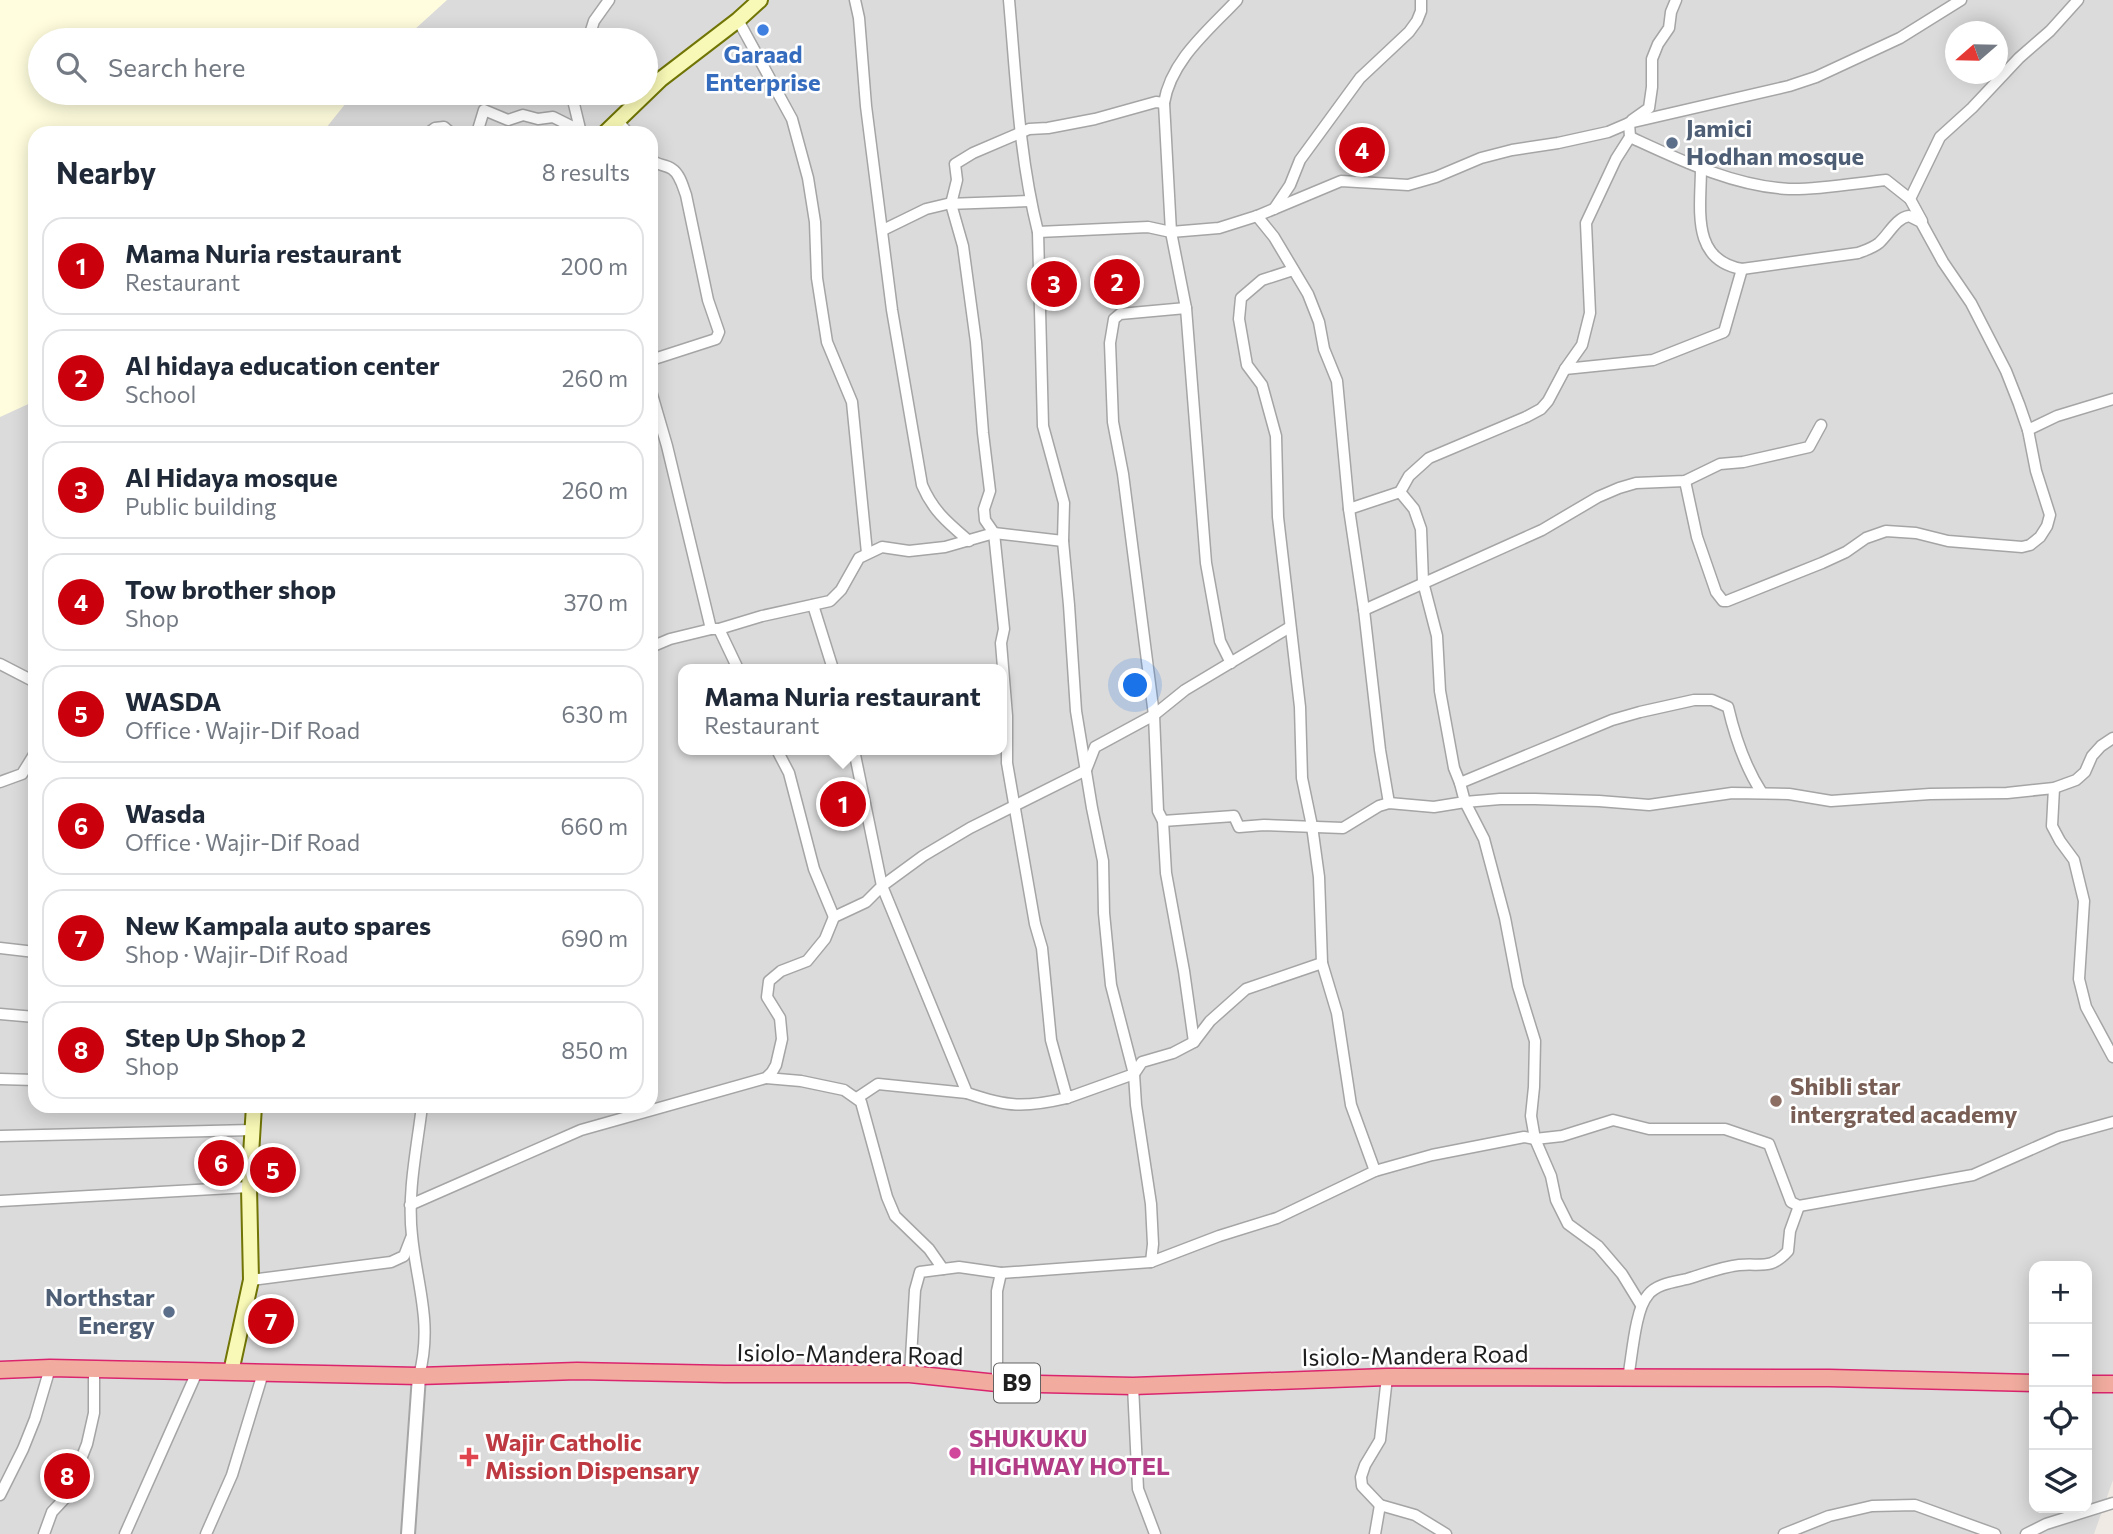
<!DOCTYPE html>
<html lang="en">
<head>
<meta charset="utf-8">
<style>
  body { margin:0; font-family:Commissioner,sans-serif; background:#f6f6f7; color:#1f2937 }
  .controls { position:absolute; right:21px; bottom:21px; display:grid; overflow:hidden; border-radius:14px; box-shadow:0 4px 18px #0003 }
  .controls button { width:63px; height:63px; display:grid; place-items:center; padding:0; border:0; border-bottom:2px solid #e0e1e3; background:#fff; color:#1f2937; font:35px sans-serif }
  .compass { position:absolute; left:1945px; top:21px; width:63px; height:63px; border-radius:50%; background:#fff; box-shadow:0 4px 18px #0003; rotate:250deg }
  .you { position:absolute; left:1136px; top:686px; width:24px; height:24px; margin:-18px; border:5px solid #fff; border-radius:50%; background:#1a73e8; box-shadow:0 0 0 10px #1a73e833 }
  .badge { display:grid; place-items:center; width:46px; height:46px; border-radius:50%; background:#cb000d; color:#fff; font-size:23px; font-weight:700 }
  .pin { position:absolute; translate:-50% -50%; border:4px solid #fff; box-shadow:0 2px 7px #0006 }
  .popup { position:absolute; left:678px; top:664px; width:329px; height:91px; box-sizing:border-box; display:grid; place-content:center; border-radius:14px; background:#fff; filter:drop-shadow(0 2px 5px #0005); font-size:23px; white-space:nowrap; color:#747a83 }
  .popup b { font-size:26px; color:#1f2937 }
  .popup::after { content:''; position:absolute; left:50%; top:100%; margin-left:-14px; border:14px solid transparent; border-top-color:#fff }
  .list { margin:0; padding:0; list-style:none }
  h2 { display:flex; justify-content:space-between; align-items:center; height:91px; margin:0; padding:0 28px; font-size:30px }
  h2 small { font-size:23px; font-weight:400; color:#747a83 }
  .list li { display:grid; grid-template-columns:46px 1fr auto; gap:21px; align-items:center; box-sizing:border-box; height:98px; margin:0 14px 14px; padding:0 14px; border:2px solid #e0e1e3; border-radius:21px }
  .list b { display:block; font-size:26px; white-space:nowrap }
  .list p { margin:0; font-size:23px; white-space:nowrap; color:#747a83 }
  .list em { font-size:23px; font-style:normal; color:#747a83 }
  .icon { flex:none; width:38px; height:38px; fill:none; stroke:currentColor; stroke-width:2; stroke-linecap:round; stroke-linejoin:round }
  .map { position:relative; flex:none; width:2113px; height:1534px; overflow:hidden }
  .search { position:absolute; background:#fff; box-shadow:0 4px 18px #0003; left:28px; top:28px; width:630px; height:77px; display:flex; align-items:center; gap:18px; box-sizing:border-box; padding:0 24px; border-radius:38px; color:#747a83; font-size:26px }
  .panel { position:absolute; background:#fff; box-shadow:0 4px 18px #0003; left:28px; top:126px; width:630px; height:987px; border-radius:21px }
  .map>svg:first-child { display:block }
  .residential { fill:#dcdbdb; fill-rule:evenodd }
  .education { fill:#fffddd }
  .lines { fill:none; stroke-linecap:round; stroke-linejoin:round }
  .minor-casing { stroke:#a5a5a5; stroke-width:13 }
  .tertiary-casing { stroke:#a5a5a5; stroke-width:16 }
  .secondary-casing { stroke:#707505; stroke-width:18 }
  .trunk-casing { stroke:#da246e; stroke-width:19 }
  .minor { stroke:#fff; stroke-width:10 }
  .tertiary { stroke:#fff; stroke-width:12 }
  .secondary { stroke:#f9f9b7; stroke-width:14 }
  .trunk { stroke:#f1ac9f; stroke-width:16 }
  .shop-dot { fill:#3f7fe0; stroke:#fff; stroke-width:2.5 }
  .service-dot { fill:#5c6f8a; stroke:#fff; stroke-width:2.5 }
  .education-dot { fill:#8d6e63; stroke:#fff; stroke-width:2.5 }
  .hotel-dot { fill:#d1479c; stroke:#fff; stroke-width:2.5 }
  .health-dot { fill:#e0444e; stroke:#fff; stroke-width:2.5 }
  .labels { text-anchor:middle; stroke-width:5; stroke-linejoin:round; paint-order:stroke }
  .shield { fill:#fff; stroke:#626262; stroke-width:2 }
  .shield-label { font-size:23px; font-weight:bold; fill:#1e1e1e }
  .shop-label { font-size:24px; font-weight:bold; fill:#366cbe; stroke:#fff }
  .service-label { font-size:24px; font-weight:bold; fill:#4e5e75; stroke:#fff; text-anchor:start }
  .education-label { font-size:24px; font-weight:bold; fill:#785e54; stroke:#fff; text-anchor:start }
  .street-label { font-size:24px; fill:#1e1e1e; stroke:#fff }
  .hotel-label { font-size:24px; font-weight:bold; fill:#b23c85; stroke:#fff; text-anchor:start }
  .health-label { font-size:24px; font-weight:bold; fill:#be3a42; stroke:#fff; text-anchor:start }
</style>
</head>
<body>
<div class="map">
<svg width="2113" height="1534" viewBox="0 0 2113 1534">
  <rect width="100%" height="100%" fill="#efeae4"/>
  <path class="residential" d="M0,0H2113V1480L2094,1534H0ZM1955,32H1997V74H1955ZM40,40H646V93H40ZM35,133H651V1106H35ZM684,669H1002V750H684ZM2034,1266H2087V1508H2034Z"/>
  <path class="education" d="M0,0H447L403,40H40V93H354L322,133H35V401L0,417Z"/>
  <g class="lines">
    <g class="minor-casing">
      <g id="minor">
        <path d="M855,0L859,18L866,106L892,310L922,485C933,511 948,523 969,541"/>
        <path d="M1009,0C1016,78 1019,156 1038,232L1043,426L1064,503L1063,541L1069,605L1076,711L1092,808L1103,861L1104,913L1111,985L1134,1074L1136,1105L1151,1204L1153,1244L1151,1262"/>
        <path d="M1237,0C1209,30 1171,60 1164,103L1156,102L1095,119L1048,128L1029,129L973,153L955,164L957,180L951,204L963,246L976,342L983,433L990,491L984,509L985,520L994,533L1004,629L1001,643L1007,716V763L1035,924L1042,948L1051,1040L1067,1098L1134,1074L1142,1062L1173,1053L1194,1042L1210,1021L1246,989L1322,963L1319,877L1312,826L1302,778L1300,707L1278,517L1276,436L1262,385L1247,365L1239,319L1241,298L1262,280L1293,270"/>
        <path d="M738,20L792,119L808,178L815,222L817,278L827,342L852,402L867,553"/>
        <path d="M588,40L594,21L609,0"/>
        <path d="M575,93L573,100L581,133"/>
        <path d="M1164,103L1171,232L1186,308L1206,563L1220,641L1231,663"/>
        <path d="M617,120L628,133"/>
        <path d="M1632,120L1649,108L1652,87V59L1658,44L1669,28L1671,12L1676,0"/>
        <path d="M428,133L435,128L444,127L451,133"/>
        <path d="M477,133L484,110L508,120L523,115L538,119L553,117L579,130"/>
        <path d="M1630,137C1680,160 1733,186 1789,189C1817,190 1857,183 1886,180L1910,199"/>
        <path d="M651,159C657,166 665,164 672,169C680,174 683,187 686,195L708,300L719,332L716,339L651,360"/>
        <path d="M1274,209L1290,185L1300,160L1360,78L1409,32L1417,21L1421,11V0"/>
        <path d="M1257,216L1274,237L1308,294L1319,322L1324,349L1337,381L1349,509L1364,610L1380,750L1389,803"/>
        <path d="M1922,221L1910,199L1940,137L1972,108L2019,58L2050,31L2078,0"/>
        <path d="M883,230L926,209L947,204L1030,201"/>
        <path d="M1038,232L1148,227L1171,232L1219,228L1257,216L1341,181L1408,185L1436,177L1481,158L1512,150L1558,143L1608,132L1629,123L1789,86L1816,77L1900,38L1961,0"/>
        <path d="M1186,308L1120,314L1114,319L1110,343L1113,422L1123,474L1154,715L1158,811L1163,821L1166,873L1184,971L1194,1042"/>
        <path d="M1565,369L1653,360L1724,332L1742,269"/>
        <path d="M651,391L667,446L711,629"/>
        <path d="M2028,430L2057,416L2113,399"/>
        <path d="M1685,481L1697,537L1716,592L1723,601H1727L1822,563L1846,552L1866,538L1886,531L1916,533L1948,541L2022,547L2030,545L2040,537L2047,526L2050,515L2036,471L2028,430L2019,404L2006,371L1971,303L1943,262L1921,222L1909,216C1896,218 1889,234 1879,243C1873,248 1866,250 1858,253L1742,269C1690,260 1701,208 1701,167"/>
        <path d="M1400,492L1409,476L1429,458L1526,417L1541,409L1548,401L1565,369L1582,345L1590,313L1586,223L1616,159L1630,137L1629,123"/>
        <path d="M1349,509L1400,492L1414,509L1421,529L1423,582L1437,636L1440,691L1454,768L1460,783"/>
        <path d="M813,605L833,669"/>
        <path d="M1364,610L1542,530L1598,497L1619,488L1636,483L1685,481L1720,464L1743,462L1809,447L1821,425"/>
        <path d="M719,629L738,669"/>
        <path d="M651,647L670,639L711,629H719L762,616L830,601L841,590L859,558L882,547L909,551L945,547L994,533L1063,541"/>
        <path d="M0,664L35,682"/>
        <path d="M777,750L789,773L814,869L834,917"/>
        <path d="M0,782L22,774L35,753"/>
        <path d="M2054,788L2052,826L2060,841L2074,860L2084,901L2079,979L2086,1007L2113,1057"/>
        <path d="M1163,821L1234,816L1239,827L1264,825L1343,828L1379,806L1389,803L1434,807L1465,802L1460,783L1612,720L1640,712L1694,700H1712L1728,707C1735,737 1745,767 1762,793"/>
        <path d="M0,948L35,952"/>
        <path d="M1322,963L1337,1013L1351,1105L1375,1171"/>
        <path d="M0,1014L35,1017"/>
        <path d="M766,1078L801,1081L844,1090L861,1102L887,1197L895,1216L929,1249L943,1269"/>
        <path d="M0,1079L35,1080"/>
        <path d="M857,1098L878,1084L967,1093"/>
        <path d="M1067,1098C1024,1108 1008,1107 967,1093L882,886L923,856L970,828L1086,770L1095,747L1154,715L1185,690L1290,627"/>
        <path d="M0,1136L252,1130"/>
        <path d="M0,1201L249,1187"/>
        <path d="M410,1205L581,1130L766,1078L772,1072L776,1065L782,1039L780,1018L767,997L769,981L781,971L807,961L825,939L834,917L866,902L882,886L854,750"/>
        <path d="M1001,1273L1151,1262L1219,1236L1277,1218L1375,1171L1432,1155L1524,1137L1535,1139L1562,1136L1613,1120L1649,1129H1725L1769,1144L1791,1202L1799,1206L1973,1175L2059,1137L2113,1122"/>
        <path d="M251,1280L391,1262L404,1256L411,1238"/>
        <path d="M1641,1305L1622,1274L1598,1246L1568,1224L1556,1200L1551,1176L1535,1139L1531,1116L1534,1087L1535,1041L1518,986L1505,918L1484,839L1465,802L1500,799H1535L1599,801L1649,805L1732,793L1789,794L1831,801L1930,794L2007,793L2054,788L2076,780L2085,772L2092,756L2101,746L2113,738"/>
        <path d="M910,1374L915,1290L920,1272L959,1267L1001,1273L997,1291V1383"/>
        <path d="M419,1376C433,1323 417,1286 412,1236C407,1193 417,1148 422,1106"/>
        <path d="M1387,1377L1380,1440L1365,1465L1361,1477L1362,1486L1380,1505L1415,1515L1446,1534"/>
        <path d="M1628,1378C1632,1358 1635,1309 1648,1295C1656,1284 1674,1282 1687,1279C1704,1274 1721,1267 1739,1265C1761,1263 1771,1270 1788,1251L1790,1231L1799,1206"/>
        <path d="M1133,1386L1138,1489L1155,1534"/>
        <path d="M0,1495L23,1449L35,1419L50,1368"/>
        <path d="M44,1534L52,1512L66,1497L87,1444L94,1413V1370"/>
        <path d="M125,1534L197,1372"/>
        <path d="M206,1534L232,1475L263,1373"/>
        <path d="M1375,1534L1380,1505"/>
        <path d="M1784,1534L1829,1516L1872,1506L1915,1505L1995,1534"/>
        <path d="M2026,1534L2046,1524L2113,1503"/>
      </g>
    </g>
    <g class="tertiary-casing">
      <path id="tertiary" d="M408,1534L419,1376"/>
    </g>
    <g class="secondary-casing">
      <g id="secondary">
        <path d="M605,133L661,79L738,20L760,0"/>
        <path d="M231,1372L251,1280L249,1187L254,1106"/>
      </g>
    </g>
    <g class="trunk-casing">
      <g id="trunk">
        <path d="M0,1370L50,1368L419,1376L577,1371L725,1374H910L997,1383L1133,1386L1387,1377L1829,1378L2034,1383"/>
        <path d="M2087,1384H2113"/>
      </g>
    </g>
    <use href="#minor" class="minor"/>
    <use href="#tertiary" class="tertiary"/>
    <use href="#secondary" class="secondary"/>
    <use href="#trunk" class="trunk"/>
  </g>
  <circle class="shop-dot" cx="763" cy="30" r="7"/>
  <g class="service-dot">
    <circle cx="1672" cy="143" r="7"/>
    <circle cx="169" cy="1312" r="7"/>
  </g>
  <circle class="education-dot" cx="1776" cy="1101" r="7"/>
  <circle class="hotel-dot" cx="955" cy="1453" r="7"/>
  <path class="health-dot" d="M465.5 1446.5h7v7h7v7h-7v7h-7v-7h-7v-7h7z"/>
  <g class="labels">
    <rect class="shield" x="994" y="1363.5" width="46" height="39" rx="5"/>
    <g class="shield-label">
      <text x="1017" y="1391">B9</text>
    </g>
    <g class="shop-label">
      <text x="763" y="63">Garaad<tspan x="763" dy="28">Enterprise</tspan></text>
    </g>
    <g class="service-label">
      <text x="1686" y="137">Jamici<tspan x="1686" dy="28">Hodhan mosque</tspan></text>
      <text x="155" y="1306" text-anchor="end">Northstar<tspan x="155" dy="28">Energy</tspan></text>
    </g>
    <g class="education-label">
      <text x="1790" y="1095">Shibli star<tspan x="1790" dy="28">intergrated academy</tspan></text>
    </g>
    <g class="street-label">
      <text transform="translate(850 1355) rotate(1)" y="8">Isiolo-Mandera Road</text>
      <text transform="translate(1415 1356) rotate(-1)" y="8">Isiolo-Mandera Road</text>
    </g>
    <g class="hotel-label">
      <text x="969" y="1447">SHUKUKU<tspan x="969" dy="28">HIGHWAY HOTEL</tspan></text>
    </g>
    <g class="health-label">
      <text x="485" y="1451">Wajir Catholic<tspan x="485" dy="28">Mission Dispensary</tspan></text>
    </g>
  </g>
</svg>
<div class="controls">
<button>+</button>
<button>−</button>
<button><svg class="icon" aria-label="locate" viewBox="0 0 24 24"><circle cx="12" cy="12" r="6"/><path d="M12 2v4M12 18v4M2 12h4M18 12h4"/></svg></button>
<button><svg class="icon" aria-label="layers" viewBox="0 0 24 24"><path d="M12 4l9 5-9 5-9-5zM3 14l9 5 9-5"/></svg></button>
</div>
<svg class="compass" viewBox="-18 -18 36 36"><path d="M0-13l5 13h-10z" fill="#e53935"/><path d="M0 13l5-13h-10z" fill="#747a83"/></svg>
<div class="you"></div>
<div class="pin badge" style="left:843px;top:804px">1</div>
<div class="popup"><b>Mama Nuria restaurant</b>Restaurant</div>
<div class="pin badge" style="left:1117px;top:282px">2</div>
<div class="pin badge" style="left:1054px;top:284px">3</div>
<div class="pin badge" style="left:1362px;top:150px">4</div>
<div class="pin badge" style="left:273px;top:1170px">5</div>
<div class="pin badge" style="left:221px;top:1163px">6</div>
<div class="pin badge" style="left:271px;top:1321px">7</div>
<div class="pin badge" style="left:67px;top:1476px">8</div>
<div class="search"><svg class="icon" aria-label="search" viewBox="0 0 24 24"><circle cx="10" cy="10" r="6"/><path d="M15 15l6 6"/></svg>Search here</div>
<section class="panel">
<h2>Nearby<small>8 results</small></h2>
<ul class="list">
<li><span class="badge">1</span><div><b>Mama Nuria restaurant</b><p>Restaurant</p></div><em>200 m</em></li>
<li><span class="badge">2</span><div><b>Al hidaya education center</b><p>School</p></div><em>260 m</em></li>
<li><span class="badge">3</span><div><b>Al Hidaya mosque</b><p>Public building</p></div><em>260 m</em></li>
<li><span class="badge">4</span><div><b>Tow brother shop</b><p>Shop</p></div><em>370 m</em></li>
<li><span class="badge">5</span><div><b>WASDA</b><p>Office · Wajir-Dif Road</p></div><em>630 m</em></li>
<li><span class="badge">6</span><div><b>Wasda</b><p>Office · Wajir-Dif Road</p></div><em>660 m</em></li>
<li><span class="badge">7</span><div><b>New Kampala auto spares</b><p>Shop · Wajir-Dif Road</p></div><em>690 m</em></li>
<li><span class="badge">8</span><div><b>Step Up Shop 2</b><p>Shop</p></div><em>850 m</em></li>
</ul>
</section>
</div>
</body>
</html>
